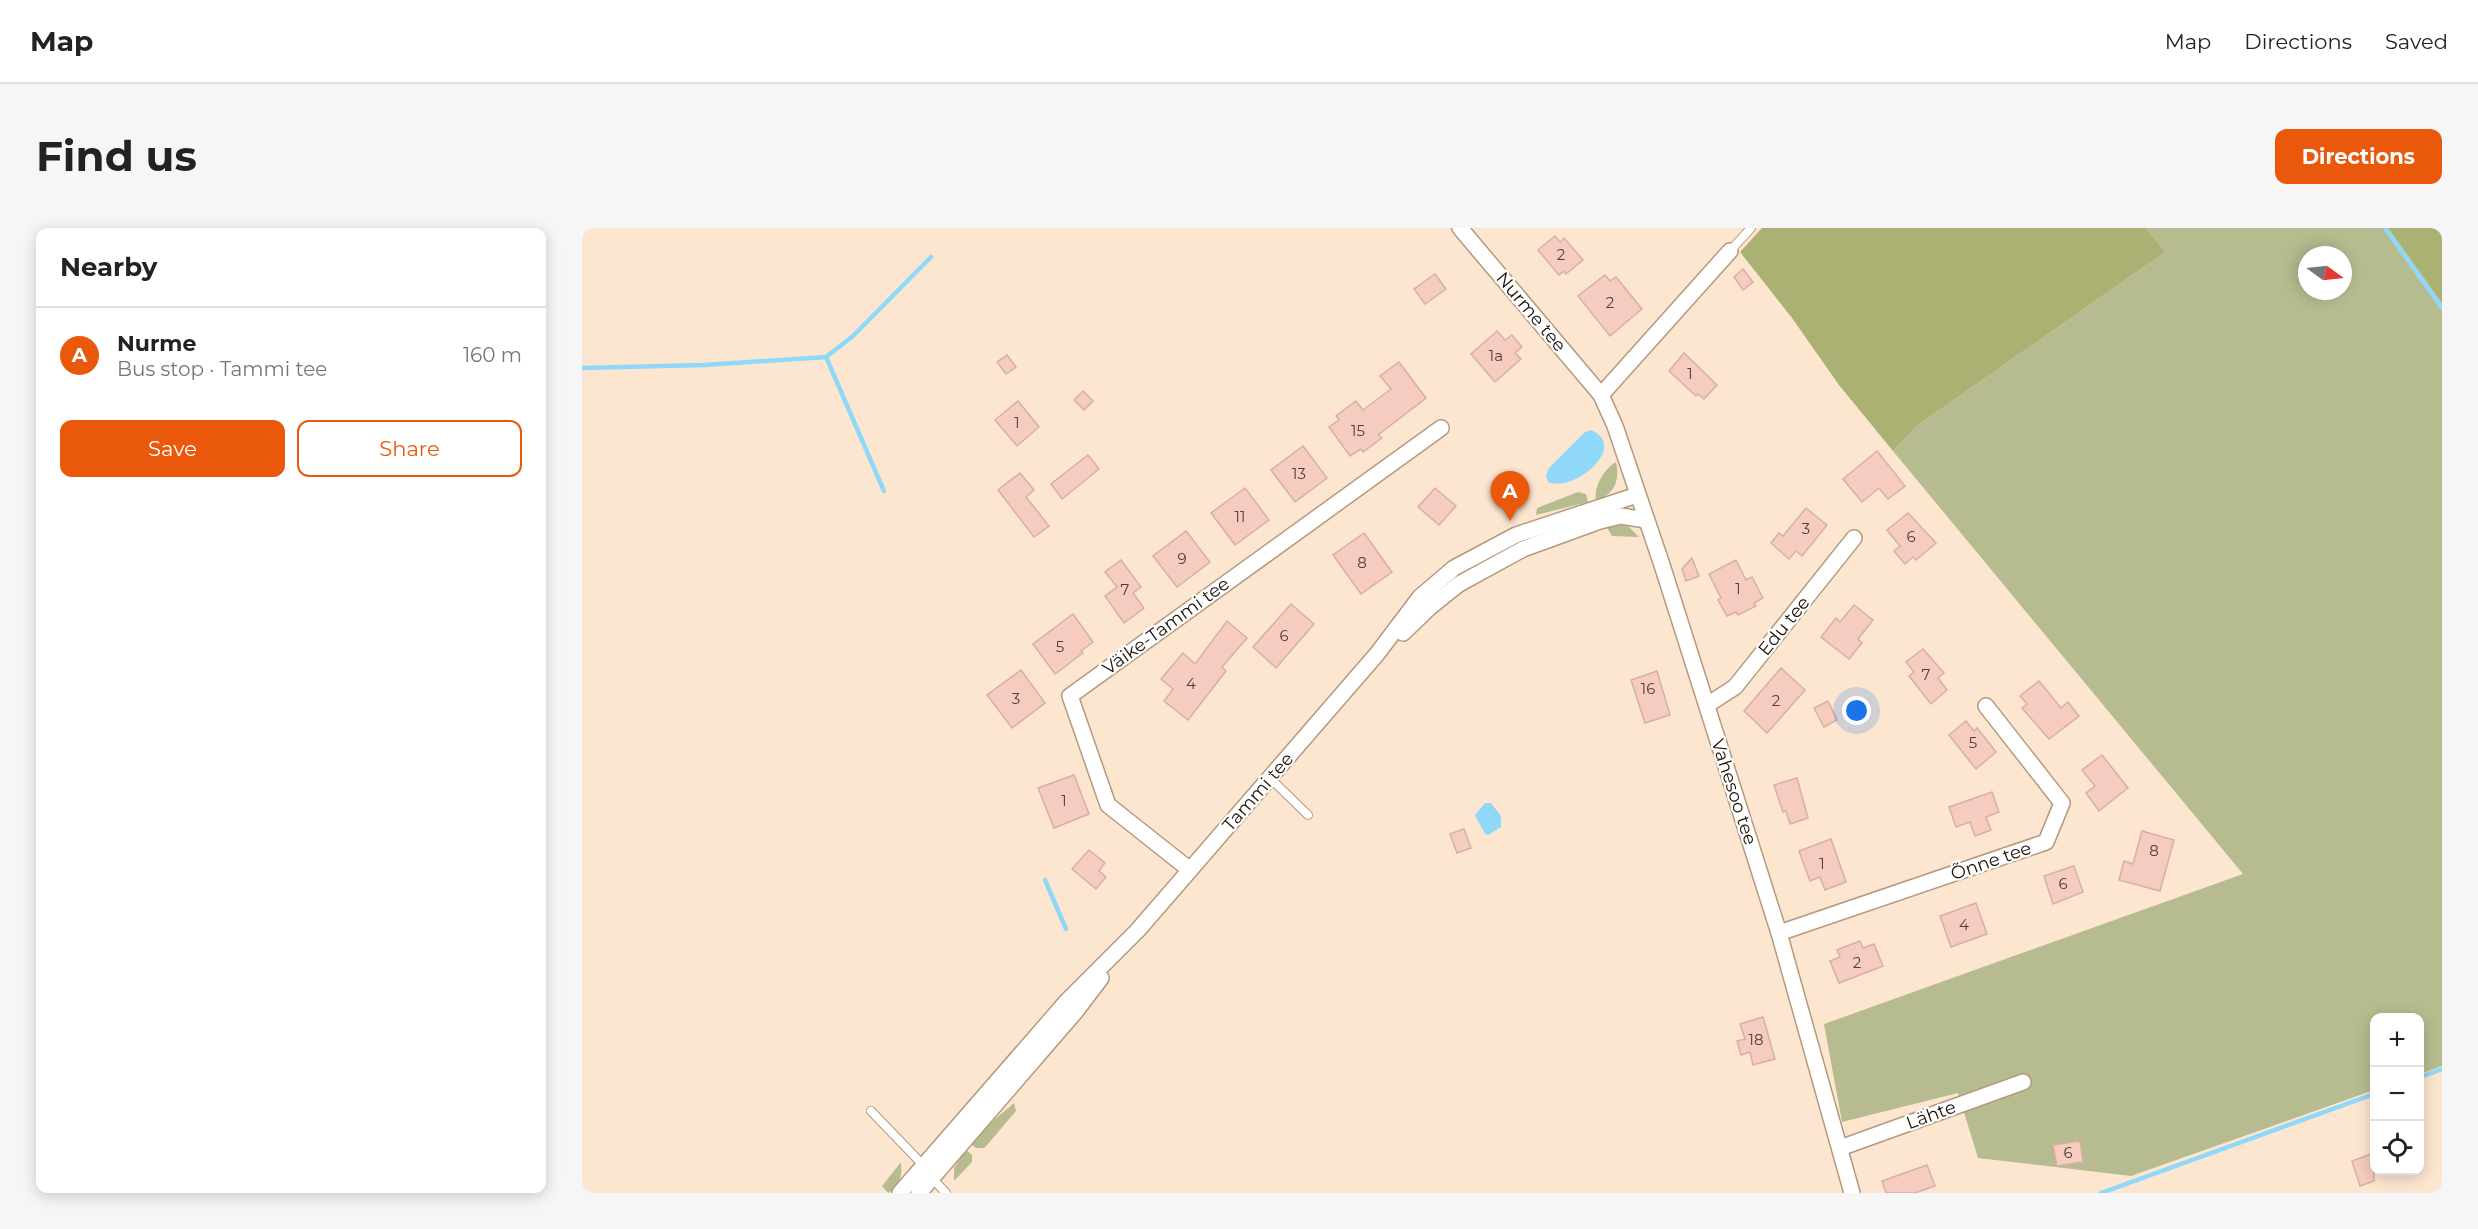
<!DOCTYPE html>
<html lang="en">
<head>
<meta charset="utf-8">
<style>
  body { margin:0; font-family:Montserrat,sans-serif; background:#f6f6f6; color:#222 }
  .controls { position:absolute; right:18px; bottom:18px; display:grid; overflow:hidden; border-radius:12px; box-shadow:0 3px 15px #0003 }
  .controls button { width:54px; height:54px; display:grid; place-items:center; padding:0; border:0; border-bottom:2px solid #e0e0e0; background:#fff; color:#222; font:30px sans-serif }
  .compass { position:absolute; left:1716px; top:18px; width:54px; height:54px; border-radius:50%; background:#fff; box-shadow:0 3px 15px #0003; rotate:105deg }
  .you { position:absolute; left:1275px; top:483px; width:21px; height:21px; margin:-15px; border:4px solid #fff; border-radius:50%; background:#1a73e8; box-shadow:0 0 0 9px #1a73e833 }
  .badge { display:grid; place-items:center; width:39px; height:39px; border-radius:50%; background:#ea580c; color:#fff; font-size:20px; font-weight:700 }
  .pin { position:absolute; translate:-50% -50px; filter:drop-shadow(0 2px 3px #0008) }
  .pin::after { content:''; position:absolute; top:32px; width:21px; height:18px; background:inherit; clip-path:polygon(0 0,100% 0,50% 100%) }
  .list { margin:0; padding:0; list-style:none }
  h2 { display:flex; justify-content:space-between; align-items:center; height:78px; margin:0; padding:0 24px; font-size:26px }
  h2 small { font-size:20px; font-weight:400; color:#767676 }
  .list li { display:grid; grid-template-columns:39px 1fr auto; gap:18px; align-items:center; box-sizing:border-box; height:96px; padding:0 24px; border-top:2px solid #e0e0e0 }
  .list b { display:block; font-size:22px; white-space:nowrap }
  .list p { margin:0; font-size:20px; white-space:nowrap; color:#767676 }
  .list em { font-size:20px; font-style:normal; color:#767676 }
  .actions { display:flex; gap:12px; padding:18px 24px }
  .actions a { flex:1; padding:14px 0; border:2px solid #ea580c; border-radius:12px; text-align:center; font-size:21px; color:#ea580c }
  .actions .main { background:#ea580c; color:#fff }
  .icon { flex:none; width:33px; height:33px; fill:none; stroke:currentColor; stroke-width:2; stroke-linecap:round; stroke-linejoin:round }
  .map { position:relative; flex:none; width:1860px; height:965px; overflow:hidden; border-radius:12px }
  header { display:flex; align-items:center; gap:36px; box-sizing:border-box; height:84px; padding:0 30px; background:#fff; border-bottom:2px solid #e0e0e0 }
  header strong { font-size:28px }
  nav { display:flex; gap:33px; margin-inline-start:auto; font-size:21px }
  .intro { display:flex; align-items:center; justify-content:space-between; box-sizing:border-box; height:144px; padding:0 36px }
  h1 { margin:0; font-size:42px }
  .button { padding:15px 27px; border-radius:12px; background:#ea580c; color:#fff; font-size:21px; font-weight:700 }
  main { display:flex; gap:36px; padding:0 36px }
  aside { flex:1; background:#fff; border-radius:12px; box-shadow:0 3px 15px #0003 }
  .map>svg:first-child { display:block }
  .green { fill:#b7bc90; fill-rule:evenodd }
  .forest { fill:#abb172 }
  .water { fill:#90d8f9 }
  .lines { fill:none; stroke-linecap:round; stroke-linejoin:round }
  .stream { stroke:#90d8f9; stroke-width:4.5 }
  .building { fill:#f6cbc0; stroke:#d7afa5; stroke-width:1.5 }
  .service-casing { stroke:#b4997f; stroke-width:10 }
  .minor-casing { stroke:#b4997f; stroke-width:18 }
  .service { stroke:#fff; stroke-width:8 }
  .minor { stroke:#fff; stroke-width:15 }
  .labels { text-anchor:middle; stroke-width:4.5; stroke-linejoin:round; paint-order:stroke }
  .number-label { font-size:15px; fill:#524036 }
  .street-label { font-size:18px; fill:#1c1208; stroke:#fff }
</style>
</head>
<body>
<header>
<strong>Map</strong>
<nav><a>Map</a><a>Directions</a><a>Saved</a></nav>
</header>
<div class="intro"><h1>Find us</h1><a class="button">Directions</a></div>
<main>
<aside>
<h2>Nearby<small></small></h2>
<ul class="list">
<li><span class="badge">A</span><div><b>Nurme</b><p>Bus stop · Tammi tee</p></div><em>160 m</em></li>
</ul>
<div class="actions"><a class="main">Save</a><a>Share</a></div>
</aside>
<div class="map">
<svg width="1860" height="965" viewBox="0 0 1860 965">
  <rect width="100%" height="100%" fill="#fde6d0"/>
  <g class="green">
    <path d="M1564,0H1806L1860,75V838L1838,846V790H1792V862L1549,948L1396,930L1376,865L1260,894L1242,796L1661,646L1311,223L1336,197L1583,24ZM1725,27H1761V63H1725Z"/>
    <path d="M1034,234C1038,251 1033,267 1014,272C1011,259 1023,240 1034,234Z"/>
    <path d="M996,264L1004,266L1006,274L954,287L955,280Z"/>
    <path d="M1039,297L1047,299L1057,309L1030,308L1024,298Z"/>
    <path d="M432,875L434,883L406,916L402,920H394L389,916L399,903Z"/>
    <path d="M384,922L390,927V934L372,953V940Z"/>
    <path d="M319,934C320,948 319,958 306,965L300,958Z"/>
  </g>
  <g class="forest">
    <path d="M1180,0H1564L1583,24L1336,197L1311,223L1257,157L1210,90L1158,24Z"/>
    <path d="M1806,0H1860V75Z"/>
  </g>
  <g class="water">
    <path d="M1009,202C1047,218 993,265 966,254L964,247L967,240L1003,204Z"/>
    <path d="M903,575H909L919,588V599L906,607L903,606L893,587Z"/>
  </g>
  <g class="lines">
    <g class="stream">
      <path d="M1803,0L1860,80"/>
      <path d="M244,129L302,263"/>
      <path d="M0,140L122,137L244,129L271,108L349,29"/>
      <path d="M463,652L484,701"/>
      <path d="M1838,849L1860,841"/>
      <path d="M1519,965L1792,866"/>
    </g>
  </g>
  <g class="building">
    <path d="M973,8L978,14L982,10L1001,32L984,46L982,43L977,47L956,22Z"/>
    <path d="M1161,41L1171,54L1161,62L1152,49Z"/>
    <path d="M853,46L864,61L843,76L832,61Z"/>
    <path d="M1023,47L1028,53L1034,49L1060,81L1028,108L996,68Z"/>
    <path d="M915,103L923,112L930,107L940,119L933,125L939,131L913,154L889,126Z"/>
    <path d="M1102,125L1135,157L1122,171L1116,166L1114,168L1087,143Z"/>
    <path d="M425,127L434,139L424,146L415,134Z"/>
    <path d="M817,134L844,170L796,207L800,210L781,224L779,221L768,228L747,199L757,192L754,188L774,173L781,182L809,161L798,148Z"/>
    <path d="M501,163L511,173L502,182L492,172Z"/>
    <path d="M436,173L457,199L435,218L413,192Z"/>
    <path d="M721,218L745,250L713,274L689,242Z"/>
    <path d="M1295,223L1323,258L1306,271L1297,260L1280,274L1261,251Z"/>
    <path d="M506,227L517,241L480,271L469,256Z"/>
    <path d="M438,245L452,262L444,269L467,298L452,309L416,262Z"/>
    <path d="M663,260L687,292L653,317L629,285Z"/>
    <path d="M853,260L874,278L857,297L836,279Z"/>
    <path d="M1224,280L1245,297L1220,328L1214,323L1207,331L1189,315L1197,305L1201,308Z"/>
    <path d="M1326,285L1354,315L1334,332L1331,329L1323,336L1312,323L1318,318L1305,302Z"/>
    <path d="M604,303L628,334L595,359L571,328Z"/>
    <path d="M782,305L810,344L779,366L751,327Z"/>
    <path d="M1110,330L1117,348L1104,353L1100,341Z"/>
    <path d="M539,332L559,359L551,365L562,380L542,395L523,368L535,359L523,344Z"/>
    <path d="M1154,332L1164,352L1170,349L1181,370L1172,375L1174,378L1156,387L1154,384L1145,388L1136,372L1139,370L1127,346Z"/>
    <path d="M709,376L732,396L694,440L671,419Z"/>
    <path d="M1272,377L1291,392L1276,411L1280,415L1267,431L1239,409L1254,390L1258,394Z"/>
    <path d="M491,386L511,414L499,423L501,425L473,446L451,416Z"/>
    <path d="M645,393L665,410L640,439L644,443L606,492L582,473L591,461L579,451L601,425L613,436Z"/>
    <path d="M1341,421L1362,445L1356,450L1365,462L1349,476L1327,448L1332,444L1324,434Z"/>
    <path d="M1199,440L1223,462L1185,505L1162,483Z"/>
    <path d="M439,442L463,475L430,500L405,467Z"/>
    <path d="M1075,443L1088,487L1063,495L1049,452Z"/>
    <path d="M1457,453L1479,480L1486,474L1497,488L1467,511L1440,480L1445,476L1438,468Z"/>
    <path d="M1246,473L1255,492L1242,499L1232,480Z"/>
    <path d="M1384,493L1392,503L1395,500L1414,524L1394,541L1367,507Z"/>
    <path d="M1520,527L1546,560L1517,583L1504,565L1513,558L1500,542Z"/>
    <path d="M492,547L507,586L472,600L456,560Z"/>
    <path d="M1215,550L1226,590L1208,596L1204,583L1201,584L1192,557Z"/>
    <path d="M1410,564L1417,584L1404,589L1409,602L1393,608L1388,594L1374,599L1367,579Z"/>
    <path d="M882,601L889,620L875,625L868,606Z"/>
    <path d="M1560,603L1592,612L1578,663L1537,652L1542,633L1551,636Z"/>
    <path d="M1249,611L1264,654L1243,662L1238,649L1228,653L1217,623Z"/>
    <path d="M507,622L523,635L517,643L524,649L514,661L490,641Z"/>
    <path d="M1492,638L1501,664L1471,676L1462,648Z"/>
    <path d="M1394,675L1405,706L1369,719L1358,688Z"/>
    <path d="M1278,713L1281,720L1292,716L1301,738L1257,755L1248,733L1258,729L1255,722Z"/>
    <path d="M1181,789L1193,831L1171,837L1168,824L1159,827L1155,813L1163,811L1158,796Z"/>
    <path d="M1498,913L1501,934L1475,938L1471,917Z"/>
    <path d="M1792,925V953L1778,958L1770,933Z"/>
    <path d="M1345,937L1353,958L1333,965H1304L1300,953Z"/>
  </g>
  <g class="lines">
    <g class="service-casing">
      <g id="service">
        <path d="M1148,23L1169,0"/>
        <path d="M688,550L726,587"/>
        <path d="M289,883L342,938"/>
        <path d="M348,948L364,965"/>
      </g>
    </g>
    <g class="minor-casing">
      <g id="minor">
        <path d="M878,0L1019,167L1033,198L1080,337L1197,705L1270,965"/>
        <path d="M1019,167L1148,23"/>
        <path d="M821,405L847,380L877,356L941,321L1018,293L1039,288L1064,292"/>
        <path d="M1125,477L1153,459L1272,310"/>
        <path d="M608,642L526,577L488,468L859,200"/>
        <path d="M1197,705L1464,614L1480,575L1404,478"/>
        <path d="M1258,920L1441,854"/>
        <path d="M318,965L485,773L556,702L795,426L838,369L872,340L934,307L1055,267"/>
        <path d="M337,965L494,783L519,750"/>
      </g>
    </g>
    <use href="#service" class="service"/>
    <use href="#minor" class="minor"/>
  </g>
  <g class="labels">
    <g class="number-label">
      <text x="979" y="32">2</text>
      <text x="1028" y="80">2</text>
      <text x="914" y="133">1a</text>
      <text x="1108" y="151">1</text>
      <text x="435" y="200">1</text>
      <text x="776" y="208">15</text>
      <text x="717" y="251">13</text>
      <text x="658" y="294">11</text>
      <text x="1224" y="306">3</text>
      <text x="1329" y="314">6</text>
      <text x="600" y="336">9</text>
      <text x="780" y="340">8</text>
      <text x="1156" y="366">1</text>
      <text x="543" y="367">7</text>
      <text x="702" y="413">6</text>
      <text x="478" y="424">5</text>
      <text x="1344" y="452">7</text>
      <text x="609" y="461">4</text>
      <text x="1066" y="466">16</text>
      <text x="434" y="476">3</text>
      <text x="1194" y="478">2</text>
      <text x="1391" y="520">5</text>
      <text x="482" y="578">1</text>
      <text x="1572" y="628">8</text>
      <text x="1240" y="641">1</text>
      <text x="1481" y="661">6</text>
      <text x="1382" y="702">4</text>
      <text x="1275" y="740">2</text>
      <text x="1174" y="817">18</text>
      <text x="1486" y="930">6</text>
    </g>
    <g class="street-label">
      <text transform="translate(949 84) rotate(50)" y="6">Nurme tee</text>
      <text transform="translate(584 398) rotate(-36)" y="6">Väike-Tammi tee</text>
      <text transform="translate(1202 398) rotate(-51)" y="6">Edu tee</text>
      <text transform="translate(676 564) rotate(-49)" y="6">Tammi tee</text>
      <text transform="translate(1152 564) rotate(72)" y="6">Vahesoo tee</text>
      <text transform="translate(1409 633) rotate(-19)" y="6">Õnne tee</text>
      <text transform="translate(1349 887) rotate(-20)" y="6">Lähte</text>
    </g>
  </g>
</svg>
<div class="controls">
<button>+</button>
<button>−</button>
<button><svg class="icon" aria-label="locate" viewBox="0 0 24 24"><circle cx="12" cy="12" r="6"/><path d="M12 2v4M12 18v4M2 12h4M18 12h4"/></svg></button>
</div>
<svg class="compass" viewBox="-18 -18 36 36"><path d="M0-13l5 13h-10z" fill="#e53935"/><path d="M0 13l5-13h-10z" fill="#767676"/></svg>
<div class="you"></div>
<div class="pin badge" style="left:928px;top:293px">A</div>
</div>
</main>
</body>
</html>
